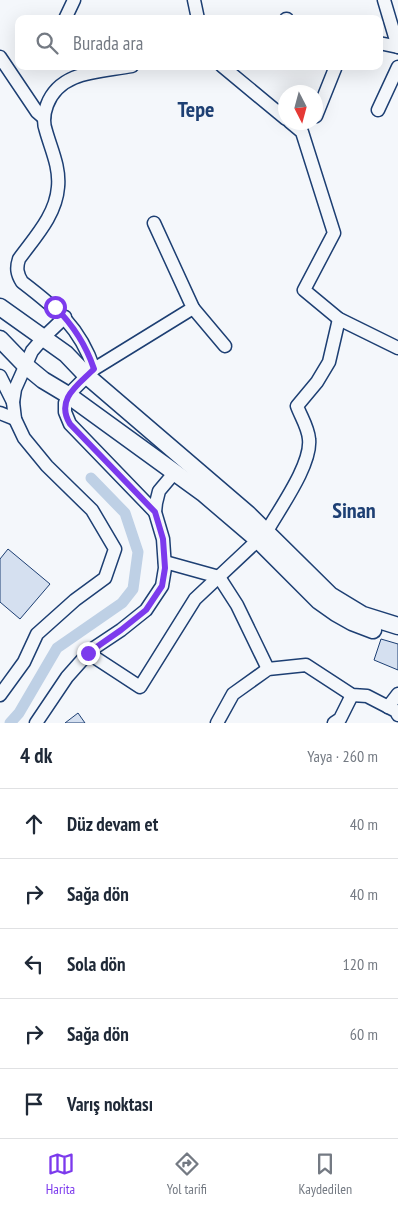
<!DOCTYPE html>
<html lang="tr">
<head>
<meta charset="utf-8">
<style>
  body { margin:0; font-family:"PT Sans Narrow",sans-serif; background:#f2f2f3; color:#1f2937 }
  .compass { position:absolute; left:278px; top:85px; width:45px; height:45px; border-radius:50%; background:#fff; box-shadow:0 5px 20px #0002; rotate:174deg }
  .stop { position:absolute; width:15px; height:15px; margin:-11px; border:4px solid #7c3aed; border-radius:50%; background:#fff }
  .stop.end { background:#7c3aed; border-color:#fff; box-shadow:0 1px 5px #0008 }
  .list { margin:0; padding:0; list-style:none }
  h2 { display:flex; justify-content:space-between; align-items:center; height:65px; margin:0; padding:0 20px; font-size:21px }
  h2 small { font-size:16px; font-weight:400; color:#747a83 }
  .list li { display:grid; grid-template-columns:32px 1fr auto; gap:15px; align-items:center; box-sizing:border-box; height:70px; padding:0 20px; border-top:1px solid #e0e1e3 }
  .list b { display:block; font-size:19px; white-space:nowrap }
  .list em { font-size:16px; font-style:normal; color:#747a83 }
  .icon { flex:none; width:28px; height:28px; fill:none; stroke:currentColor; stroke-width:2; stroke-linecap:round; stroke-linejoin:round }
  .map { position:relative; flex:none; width:398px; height:723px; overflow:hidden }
  .search { position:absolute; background:#fff; box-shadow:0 5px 20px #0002; left:15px; right:15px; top:15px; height:55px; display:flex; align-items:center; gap:12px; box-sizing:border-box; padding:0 18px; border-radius:10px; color:#747a83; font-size:19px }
  .sheet { height:415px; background:#fff }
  nav { display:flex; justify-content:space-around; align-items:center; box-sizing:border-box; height:70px; border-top:1px solid #e0e1e3; background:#fff; font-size:14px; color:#747a83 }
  nav a { display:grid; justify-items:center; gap:2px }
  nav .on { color:#7c3aed }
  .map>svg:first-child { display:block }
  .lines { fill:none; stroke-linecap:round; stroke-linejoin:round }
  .canal { stroke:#bed0e5; stroke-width:11 }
  .building { fill:#d5e0f0; stroke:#1d3f73 }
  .minor-casing { stroke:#1d3f73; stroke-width:15 }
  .major-casing { stroke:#1d3f73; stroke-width:19 }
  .minor { stroke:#f4f7fb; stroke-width:12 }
  .major { stroke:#f4f7fb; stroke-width:16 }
  .route { stroke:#7c3aed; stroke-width:6 }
  .labels { text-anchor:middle; stroke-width:4; stroke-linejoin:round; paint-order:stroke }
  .district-label { font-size:22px; font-weight:bold; fill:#1d3f73; stroke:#f4f7fb }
</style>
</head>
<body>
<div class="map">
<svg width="398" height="723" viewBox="0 0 398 723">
  <rect width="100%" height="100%" fill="#f4f7fb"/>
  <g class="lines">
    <path class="canal" d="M10,723L19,713L57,648L122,603L133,589L138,552L125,513L91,478"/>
  </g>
  <g class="building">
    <path d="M8,549L50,584L20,619L0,602V559Z"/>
    <path d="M381,639L398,644V670L374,660Z"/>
    <path d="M78,713L85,723H65Z"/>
  </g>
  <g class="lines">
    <g class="minor-casing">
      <g id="minor">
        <path d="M194,0L198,19"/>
        <path d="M384,0L398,47"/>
        <path d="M65,19L74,0"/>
        <path d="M286,19H287"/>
        <path d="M379,43L398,47"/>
        <path d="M0,57L37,112L44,118"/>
        <path d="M222,66L286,119"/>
        <path d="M378,110L398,67"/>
        <path d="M316,116L336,66"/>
        <path d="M290,122L302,132L334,233L304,290L339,319L398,348"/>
        <path d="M154,223L193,308L94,369L68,395L65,403V412L70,424L155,512"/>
        <path d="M193,308L225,346"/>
        <path d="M94,369C80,327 56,308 22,282C17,274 16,268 19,259C35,237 56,215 58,187C60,167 51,149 46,131C43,123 44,113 47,105C60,70 101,72 132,66"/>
        <path d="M0,376L13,402"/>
        <path d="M0,413L15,419"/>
        <path d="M267,531C280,508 312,464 309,439C308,427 301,417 297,406L317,382L329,362L339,319"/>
        <path d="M165,562L219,577L237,605L268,669"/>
        <path d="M88,653L140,687L195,599L258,540"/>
        <path d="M0,695L24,662L37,634L75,600L105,578L115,549L92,510L47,466L24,438L15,419L13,402L15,389L32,351L44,337L65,317"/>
        <path d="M388,707L398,694"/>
        <path d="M36,723L67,677L91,650L121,630L146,610L162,586L165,568L163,539L155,512L156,503L159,491L175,472"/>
        <path d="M217,723L233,694L268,669L306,665L352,695L367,696L396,711L398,715"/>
        <path d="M334,723L340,719L352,695"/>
      </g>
    </g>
    <g class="major-casing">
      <g id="major">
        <path d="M0,307L66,354L87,376L248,514L330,595L363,615L398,626"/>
        <path d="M0,339L26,366L43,380L68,395L203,493L258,540L319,601L336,613L352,622L373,630"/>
      </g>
    </g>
    <use href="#minor" class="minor"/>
    <use href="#major" class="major"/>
  </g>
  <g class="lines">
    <path class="route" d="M55,307C73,325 86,345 94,369C78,385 55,399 70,424L155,512L163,539L165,568L162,586L146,610L121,630L88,653"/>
  </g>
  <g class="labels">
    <g class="district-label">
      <text x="196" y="117">Tepe</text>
      <text x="354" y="518">Sinan</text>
    </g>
  </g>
</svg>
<svg class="compass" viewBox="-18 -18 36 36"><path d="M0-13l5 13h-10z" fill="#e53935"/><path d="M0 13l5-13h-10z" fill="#747a83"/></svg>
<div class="stop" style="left:55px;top:307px"></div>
<div class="stop end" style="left:88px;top:653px"></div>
<div class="search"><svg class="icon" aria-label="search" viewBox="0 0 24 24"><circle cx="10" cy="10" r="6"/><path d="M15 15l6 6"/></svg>Burada ara</div>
</div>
<section class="sheet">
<h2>4 dk<small>Yaya · 260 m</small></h2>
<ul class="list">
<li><svg class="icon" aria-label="ahead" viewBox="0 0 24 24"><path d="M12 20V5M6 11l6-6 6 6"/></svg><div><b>Düz devam et</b></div><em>40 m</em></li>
<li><svg class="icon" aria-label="right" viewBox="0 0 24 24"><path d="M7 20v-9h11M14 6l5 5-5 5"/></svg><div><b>Sağa dön</b></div><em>40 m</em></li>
<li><svg class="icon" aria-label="left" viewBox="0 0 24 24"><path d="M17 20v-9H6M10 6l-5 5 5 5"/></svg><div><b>Sola dön</b></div><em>120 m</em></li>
<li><svg class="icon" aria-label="right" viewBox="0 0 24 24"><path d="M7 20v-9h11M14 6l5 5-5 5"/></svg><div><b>Sağa dön</b></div><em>60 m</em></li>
<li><svg class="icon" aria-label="arrive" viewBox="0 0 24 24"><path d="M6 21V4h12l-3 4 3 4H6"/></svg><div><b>Varış noktası</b></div></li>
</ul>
</section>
<nav>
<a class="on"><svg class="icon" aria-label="map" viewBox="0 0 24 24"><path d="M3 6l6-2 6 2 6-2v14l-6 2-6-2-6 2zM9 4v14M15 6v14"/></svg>Harita</a>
<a><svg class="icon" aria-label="directions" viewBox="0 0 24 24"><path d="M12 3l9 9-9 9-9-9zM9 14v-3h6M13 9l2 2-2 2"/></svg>Yol tarifi</a>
<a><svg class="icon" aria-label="saved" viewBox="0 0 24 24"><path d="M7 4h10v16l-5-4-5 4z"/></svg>Kaydedilen</a>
</nav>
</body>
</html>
